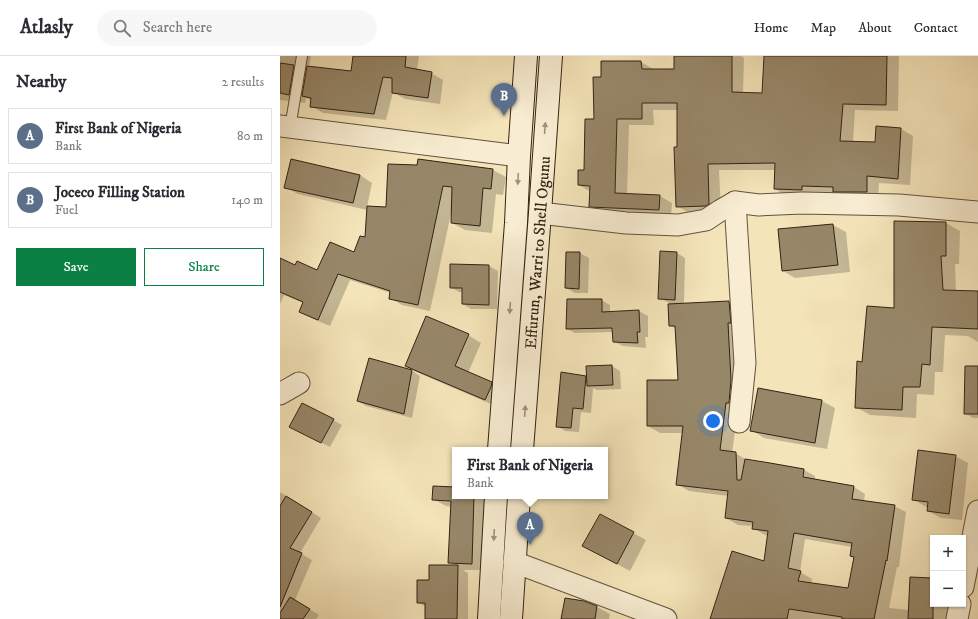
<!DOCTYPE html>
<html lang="en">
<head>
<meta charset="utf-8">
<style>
  body { margin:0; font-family:"IM FELL DW Pica",serif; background:#f7f7f7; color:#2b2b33 }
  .controls { position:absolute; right:12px; bottom:12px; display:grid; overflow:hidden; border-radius:0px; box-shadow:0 1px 3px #0004 }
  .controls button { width:36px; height:36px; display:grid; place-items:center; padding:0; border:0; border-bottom:1px solid #e1e1e2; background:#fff; color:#2b2b33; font:20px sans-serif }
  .you { position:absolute; left:433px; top:365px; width:14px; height:14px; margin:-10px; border:3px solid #fff; border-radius:50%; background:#1a73e8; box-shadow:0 0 0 6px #1a73e833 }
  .badge { display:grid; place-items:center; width:26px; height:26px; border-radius:50%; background:#0b8043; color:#fff; font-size:13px; font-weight:700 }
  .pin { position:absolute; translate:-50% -33px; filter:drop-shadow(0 1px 2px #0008) }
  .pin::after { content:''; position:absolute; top:21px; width:14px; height:12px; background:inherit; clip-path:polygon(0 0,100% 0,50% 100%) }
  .popup { position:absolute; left:172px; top:391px; width:156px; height:52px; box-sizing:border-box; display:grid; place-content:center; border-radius:0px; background:#fff; filter:drop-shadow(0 1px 3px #0005); font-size:13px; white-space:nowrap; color:#7c7c81 }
  .popup b { font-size:15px; color:#2b2b33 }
  .popup::after { content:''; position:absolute; left:50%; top:100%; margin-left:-8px; border:8px solid transparent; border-top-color:#fff }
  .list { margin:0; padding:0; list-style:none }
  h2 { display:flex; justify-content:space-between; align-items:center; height:52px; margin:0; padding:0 16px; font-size:17px }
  h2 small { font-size:13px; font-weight:400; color:#7c7c81 }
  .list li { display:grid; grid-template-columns:26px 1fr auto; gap:12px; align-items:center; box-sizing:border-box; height:56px; margin:0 8px 8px; padding:0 8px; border:1px solid #e1e1e2; border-radius:0px }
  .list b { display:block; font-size:15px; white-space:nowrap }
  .list p { margin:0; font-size:13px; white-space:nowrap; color:#7c7c81 }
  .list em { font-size:13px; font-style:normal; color:#7c7c81 }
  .actions { display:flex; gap:8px; padding:12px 16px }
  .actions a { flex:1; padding:9px 0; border:1px solid #0b8043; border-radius:0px; text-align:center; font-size:14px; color:#0b8043 }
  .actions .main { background:#0b8043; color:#fff }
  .icon { flex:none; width:22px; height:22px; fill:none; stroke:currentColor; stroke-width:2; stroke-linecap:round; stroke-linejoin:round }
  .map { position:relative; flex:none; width:698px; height:563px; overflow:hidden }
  header { display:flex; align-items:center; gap:24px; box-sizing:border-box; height:56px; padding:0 20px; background:#fff; border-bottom:1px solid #e1e1e2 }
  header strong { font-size:19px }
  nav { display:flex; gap:22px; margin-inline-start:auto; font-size:14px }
  .search { width:280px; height:36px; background:#f7f7f7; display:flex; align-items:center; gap:10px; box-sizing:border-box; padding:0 14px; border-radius:22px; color:#7c7c81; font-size:15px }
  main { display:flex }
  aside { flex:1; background:#fff }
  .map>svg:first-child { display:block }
  .shadow { fill:#0003; fill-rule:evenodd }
  .building { fill:#978769; stroke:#332212; fill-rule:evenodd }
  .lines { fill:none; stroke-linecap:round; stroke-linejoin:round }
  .lane-casing { stroke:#63523c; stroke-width:12 }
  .street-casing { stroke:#63523c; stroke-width:23 }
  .secondary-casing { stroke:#332212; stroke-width:24 }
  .lane { stroke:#f8edd2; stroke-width:10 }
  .street { stroke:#f8edd2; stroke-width:21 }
  .secondary { stroke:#f8edd2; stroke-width:22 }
  .oneway { fill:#9f927c }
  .labels { text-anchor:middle; stroke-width:4; stroke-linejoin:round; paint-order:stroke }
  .street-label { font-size:16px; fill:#332212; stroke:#f8edd2 }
</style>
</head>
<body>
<header>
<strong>Atlasly</strong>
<div class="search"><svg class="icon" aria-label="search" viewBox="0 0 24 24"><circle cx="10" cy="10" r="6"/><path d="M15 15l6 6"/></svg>Search here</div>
<nav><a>Home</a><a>Map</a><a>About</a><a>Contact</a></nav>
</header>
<main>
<aside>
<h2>Nearby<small>2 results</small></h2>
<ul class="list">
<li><span class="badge" style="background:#5c6f8a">A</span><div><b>First Bank of Nigeria</b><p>Bank</p></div><em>80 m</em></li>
<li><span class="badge" style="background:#5c6f8a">B</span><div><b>Joceco Filling Station</b><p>Fuel</p></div><em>140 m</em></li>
</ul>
<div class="actions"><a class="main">Save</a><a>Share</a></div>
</aside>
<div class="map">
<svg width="698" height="563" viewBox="0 0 698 563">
  <rect width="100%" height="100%" fill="#f4e4b9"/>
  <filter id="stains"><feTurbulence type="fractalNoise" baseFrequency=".005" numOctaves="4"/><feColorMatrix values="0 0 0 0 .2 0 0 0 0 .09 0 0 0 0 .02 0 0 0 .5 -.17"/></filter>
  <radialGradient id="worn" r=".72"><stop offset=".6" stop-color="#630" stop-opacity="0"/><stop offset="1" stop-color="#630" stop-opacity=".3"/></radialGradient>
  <g class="shadow">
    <path d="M0,0H31L29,11L71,17L74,0H139L137,14L151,17L163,24L160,48L125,43L113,36L106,64L43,57L31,50L32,45L26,42L25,47L0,44Z"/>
    <path d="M395,0H461L464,2L463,37L483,38L485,0H619L618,55L575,54L573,86L596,87L597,72L621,73L633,80L630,129L599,127L598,143L558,137H534L533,140H507L495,133V114H439L441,155L409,157L397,150L398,54H373L374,69H349L347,138L380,140L392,147L391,161L322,157L310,150L311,136L299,129L305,115L322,22L361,6L373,13L395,14Z"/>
    <path d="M139,105L213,114L226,121L223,139L216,138L212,177L185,174L172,167V153L150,255L122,249L110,242L111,237L70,224L50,270L33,263L20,256L24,247L4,239L0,248V204L16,210L38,215L75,198L86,183L87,154L18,138L5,131L80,119L92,127L87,151L107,152L138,110Z"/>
    <path d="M666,167L680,175L679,208H675L676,236H698V286L688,280L665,279L663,316H655L654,339L637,338L636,362L590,359L576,351L583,307Z"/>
    <path d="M553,169L566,176L570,216L515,222L503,215Z"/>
    <path d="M287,197H300L309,202L308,237H295L286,232Z"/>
    <path d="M381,197H397L405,202L404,248L449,246L461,253L458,354L452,397H455L467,404L524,414L535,420V424L574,431L585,438L584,445L614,450L626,456L619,511H617L609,552L629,554L653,523V548H680L677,563H432L484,506L488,480L485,479L473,472V470L458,469L446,462L448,440L409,435L397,428L404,377H380L368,370L399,325L396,273L390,269L389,247L379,242ZM525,483L572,491L571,500L575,502L569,533L531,528L532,523L520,516Z"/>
    <path d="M171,209L209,210L218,215L217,253H191L183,248V236H179L171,231Z"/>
    <path d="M321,244L330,249V257L359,255L368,260V281H365L366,292L343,290L334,286V276L295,277L287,273Z"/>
    <path d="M146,262L188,279L201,287L188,317L211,327L224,334L218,351L136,316L126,309Z"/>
    <path d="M90,303L135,316V317L140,320L132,362L86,350L78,345Z"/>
    <path d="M332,310L340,315L341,333L317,334L313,332L311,357L301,356L299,376L285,375L277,370L305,321L308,323Z"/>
    <path d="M698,311V362H693L685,357Z"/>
    <path d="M479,333L542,345L555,352L547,393L484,382L471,374Z"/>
    <path d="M53,364L62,369L50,391L19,376Z"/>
    <path d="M675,400L688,407L682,464L661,462L648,455L649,451H646L633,443Z"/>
    <path d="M175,432V440H207L204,514H183L188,517V563H147L146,551L138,546L150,525L177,510L169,506L172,451L166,450L153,443Z"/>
    <path d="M0,436L41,462L20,497L32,504L15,544L39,559L36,563H0Z"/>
    <path d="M320,459L366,484L350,515L316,497Z"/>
    <path d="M303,546L317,551L330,558L329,563H282Z"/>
  </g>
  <g class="building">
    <path d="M73,0H126L125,11L152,16L148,42L112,37V22L103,21L94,58L30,51L31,42L22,40L27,10L71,15Z"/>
    <path d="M394,0H452V36L482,37L484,0H607L606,49L563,48L560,85L595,86L596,70L621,72L618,123L587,120V136H553V131L522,130V134L494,133L495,107L428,108L429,148L426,150L396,151L394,91H397V47H362V63H337L335,137L380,139L379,154L309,151L310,130L298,129V114H304L305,63H314L313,21H321V5H361L362,13H394Z"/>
    <path d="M0,7L14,9L9,39L0,37Z"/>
    <path d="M11,103L80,119L73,147L4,132Z"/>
    <path d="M138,103L213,113L211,133L203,132L200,170L171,167L172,131L163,130L138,249L109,243L110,235L58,218L38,264L19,256L23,246L0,236V202L15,209L17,205L37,214L50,186L74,196L80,180L85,181L87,150L106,151L108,108L137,109Z"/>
    <path d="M614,165L666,166V200H661L663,234L698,235V273L652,271L650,309L642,308L640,331H623L622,354L575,352L577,305L582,306L587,250L614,252Z"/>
    <path d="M553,168L558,209L502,215L498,173Z"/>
    <path d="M380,195L397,196L395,244L378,243Z"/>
    <path d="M286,196H300L299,233L285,232Z"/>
    <path d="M170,208L209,209V249L182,248V232H170Z"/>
    <path d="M287,243H322V256L359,254L360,276H357L358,287L333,286L332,272L286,273Z"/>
    <path d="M449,245L451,267H448L451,324L449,347H446L440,394L456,396L457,424H461L465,403L490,407L524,413L523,421L574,430L572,443L615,449L607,505L606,504L594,563H562V561L509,553L507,563H430L452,495L484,505L488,475L472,473L473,466L445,462L448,435L396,429L403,370H367V324H398L395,270H389L388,248ZM514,477L572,487L570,500L574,501L568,532L518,525L521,515L508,512Z"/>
    <path d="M146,260L189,278L175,310L212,326L211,331L205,344L125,310Z"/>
    <path d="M89,302L132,314L124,358L77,345Z"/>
    <path d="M332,309L333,329L307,330L306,310Z"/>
    <path d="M685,310H698V358H684Z"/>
    <path d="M281,316L306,320L303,353L293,352L291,372L276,371Z"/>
    <path d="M478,332L542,344L535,387L470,375Z"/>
    <path d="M22,347L54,363L41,387L9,371Z"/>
    <path d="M638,394L676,399L669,458L647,455L648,446L632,444Z"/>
    <path d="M153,430L175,431V440H194L192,508L168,507L171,445L152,444Z"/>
    <path d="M6,440L32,456L10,492L22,497L0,551V450Z"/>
    <path d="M320,458L354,476L337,508L302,490Z"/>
    <path d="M149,509H178L177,563H145V547H137V524H149Z"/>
    <path d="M630,521L653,522V563H628Z"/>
    <path d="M10,541L30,553L23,563H0V557Z"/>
    <path d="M285,542L304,545L317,550L315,563H281Z"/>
  </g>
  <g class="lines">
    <g class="lane-casing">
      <path id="lane" d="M10,72L22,0"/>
    </g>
    <g class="street-casing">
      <g id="street">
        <path d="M0,70L239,100"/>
        <path d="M455,146L465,307L459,366"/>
        <path d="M260,157L346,167L398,169L426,164L441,154L455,146L479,149L522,147L619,149L698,156"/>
        <path d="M0,338L19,327"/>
        <path d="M234,506L386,563"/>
        <path d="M683,531L698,455"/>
        <path d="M677,563L680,548"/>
      </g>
    </g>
    <g class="secondary-casing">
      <g id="secondary">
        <path d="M219,394L236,167L239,100L246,0"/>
        <path id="s1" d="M242,394L260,157L271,0"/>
        <path d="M209,563L216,440"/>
        <path d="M231,563L239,440"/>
      </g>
    </g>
    <use href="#lane" class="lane"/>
    <use href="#street" class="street"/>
    <use href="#secondary" class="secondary"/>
  </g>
  <defs><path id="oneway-solid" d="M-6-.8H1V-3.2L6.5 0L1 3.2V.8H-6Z"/></defs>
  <g class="oneway">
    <use href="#oneway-solid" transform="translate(265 72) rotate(-86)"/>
    <use href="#oneway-solid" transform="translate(238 123) rotate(93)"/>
    <use href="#oneway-solid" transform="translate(230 252) rotate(94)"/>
    <use href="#oneway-solid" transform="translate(245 355) rotate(-86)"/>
    <use href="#oneway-solid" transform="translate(214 479) rotate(93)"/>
  </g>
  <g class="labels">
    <g class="street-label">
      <text dy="6" stroke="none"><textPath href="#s1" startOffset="198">Effurun, Warri to Shell Ogunu</textPath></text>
    </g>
  </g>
  <rect width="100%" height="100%" filter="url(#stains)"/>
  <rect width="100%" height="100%" fill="url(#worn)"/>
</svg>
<div class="controls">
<button>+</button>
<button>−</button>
</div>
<div class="you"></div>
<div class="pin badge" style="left:250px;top:489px;background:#5c6f8a">A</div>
<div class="popup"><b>First Bank of Nigeria</b>Bank</div>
<div class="pin badge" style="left:224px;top:60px;background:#5c6f8a">B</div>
</div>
</main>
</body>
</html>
